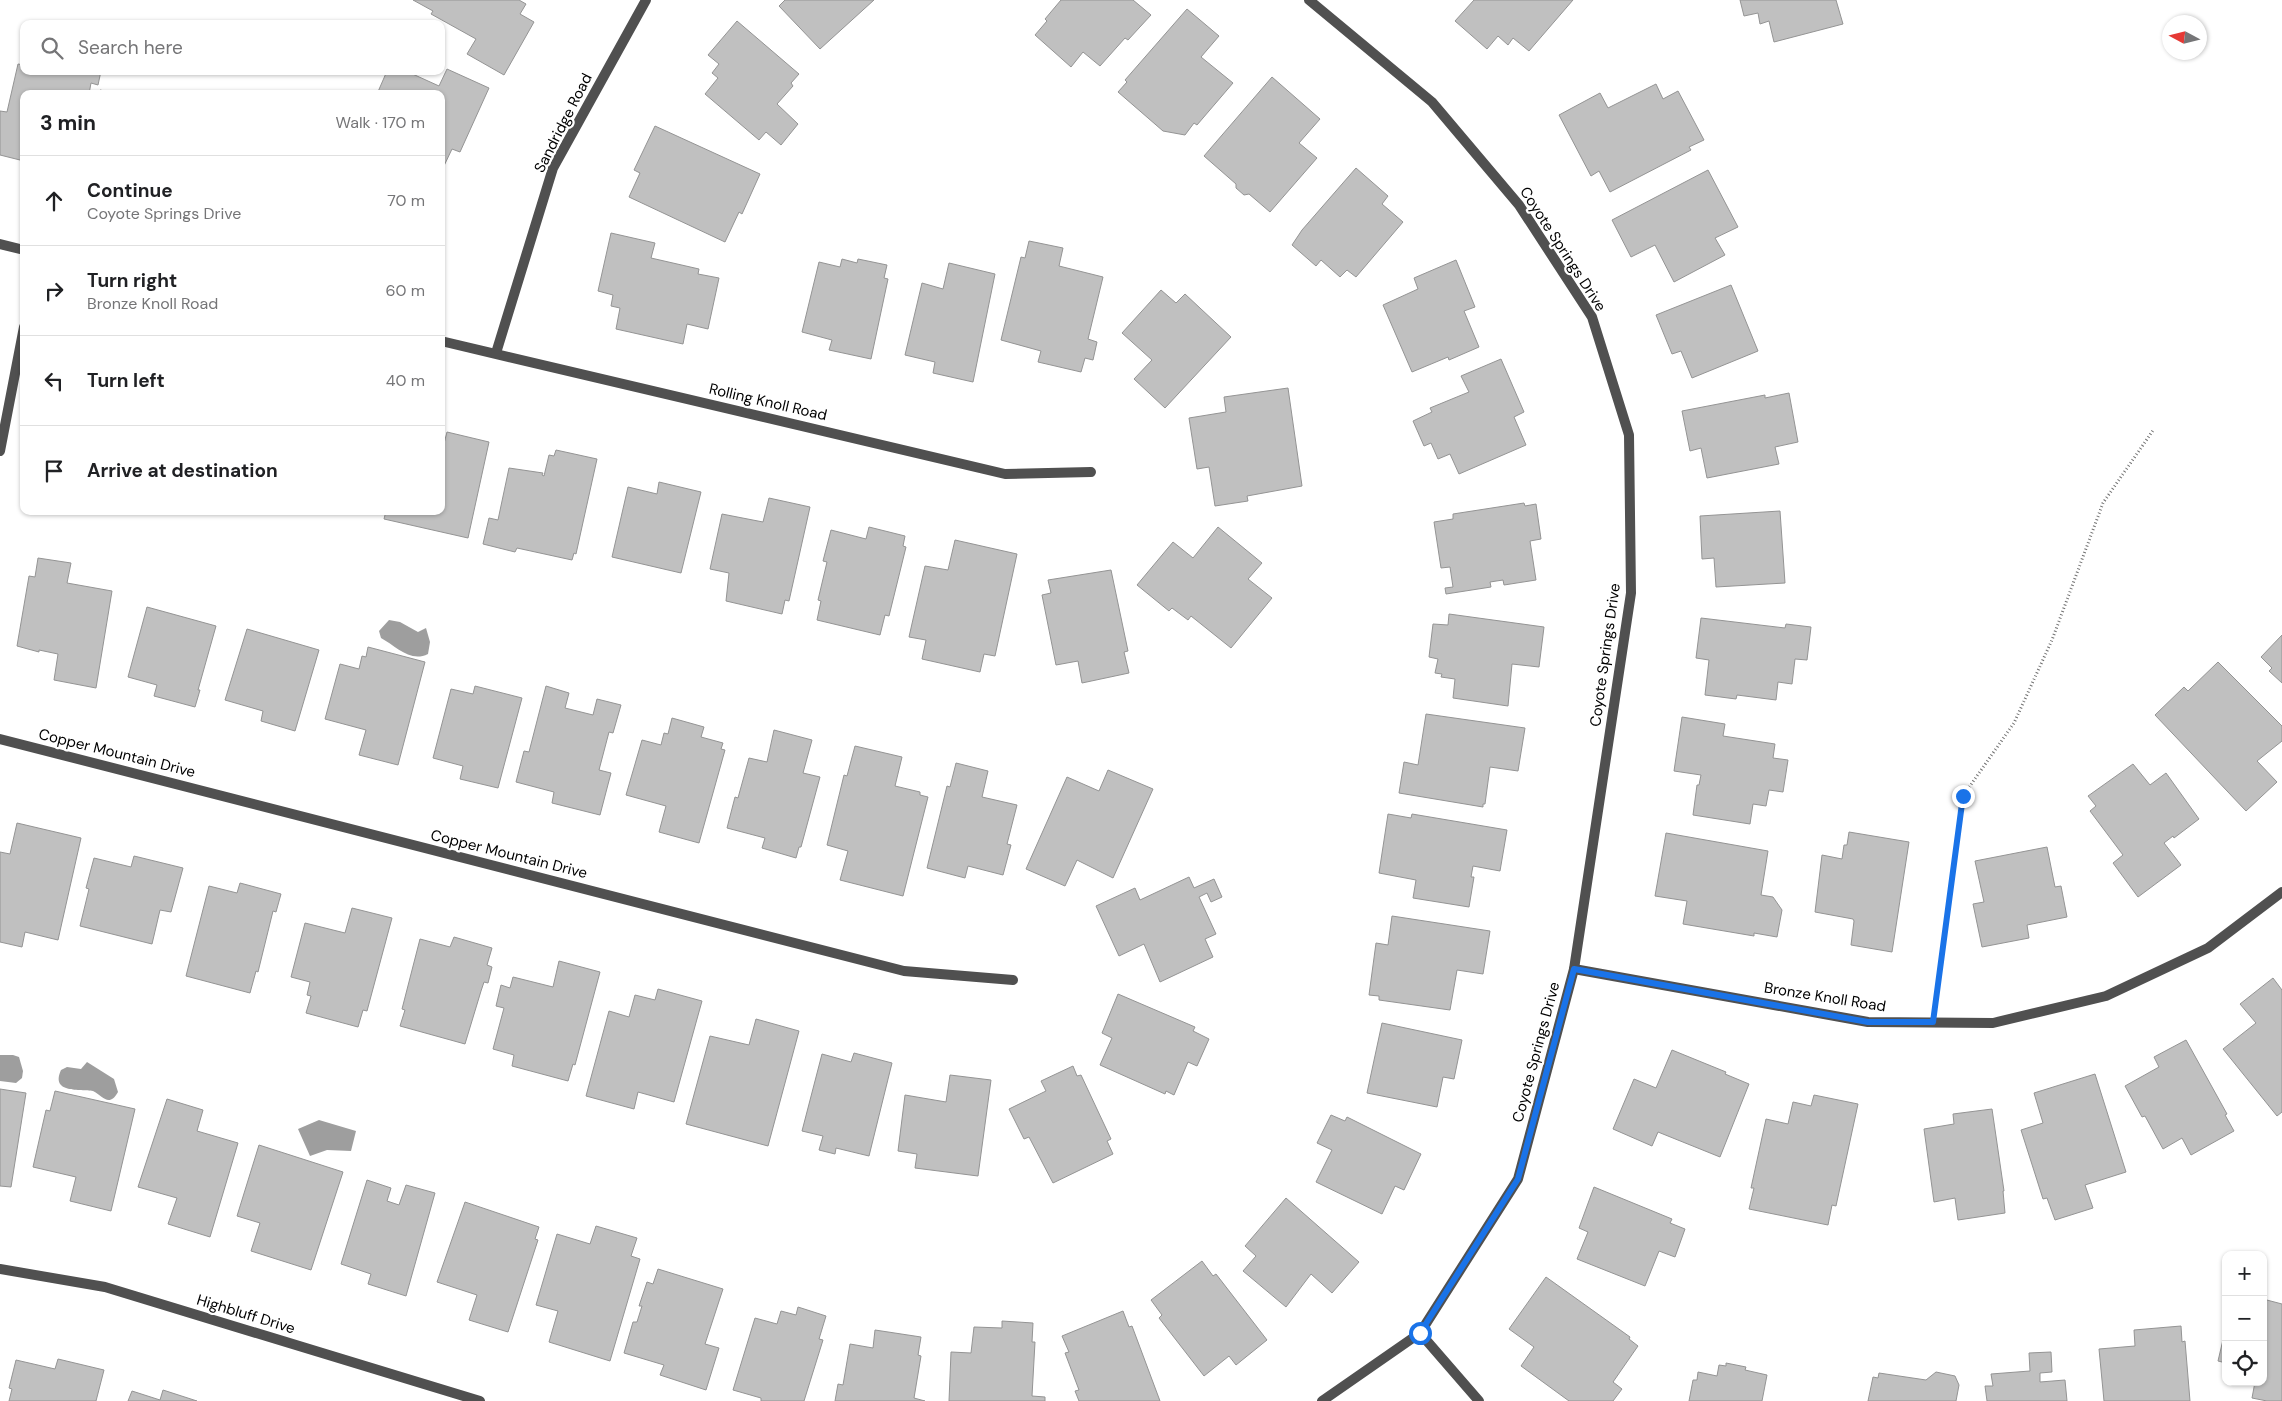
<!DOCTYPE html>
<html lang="en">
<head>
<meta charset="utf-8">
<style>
  body { margin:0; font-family:"DM Sans",sans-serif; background:#f2f2f2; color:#202124 }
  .controls { position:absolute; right:15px; bottom:15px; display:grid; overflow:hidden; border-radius:10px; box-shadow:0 1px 4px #0004 }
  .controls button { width:45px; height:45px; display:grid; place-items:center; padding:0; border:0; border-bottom:1px solid #e0e0e0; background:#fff; color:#202124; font:25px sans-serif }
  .compass { position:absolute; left:2162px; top:15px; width:45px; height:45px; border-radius:50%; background:#fff; box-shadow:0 1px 4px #0004; rotate:277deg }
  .stop { position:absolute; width:15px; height:15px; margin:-11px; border:4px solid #1a73e8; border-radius:50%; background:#fff }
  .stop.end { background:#1a73e8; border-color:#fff; box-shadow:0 1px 5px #0008 }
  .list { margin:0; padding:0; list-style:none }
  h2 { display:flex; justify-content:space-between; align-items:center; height:65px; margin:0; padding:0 20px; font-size:21px }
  h2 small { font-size:16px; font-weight:400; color:#757577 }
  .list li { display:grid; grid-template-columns:32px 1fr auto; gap:15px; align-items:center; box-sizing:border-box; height:90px; padding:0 20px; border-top:1px solid #e0e0e0 }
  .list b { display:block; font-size:19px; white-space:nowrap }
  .list p { margin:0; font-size:16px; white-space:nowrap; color:#757577 }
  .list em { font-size:16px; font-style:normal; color:#757577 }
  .icon { flex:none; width:28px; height:28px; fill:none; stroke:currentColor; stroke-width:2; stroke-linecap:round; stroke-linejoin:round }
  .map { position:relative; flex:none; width:2282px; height:1401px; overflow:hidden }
  .search { position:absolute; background:#fff; box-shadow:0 1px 4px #0004; left:20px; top:20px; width:425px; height:55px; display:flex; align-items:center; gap:12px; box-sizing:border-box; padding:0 18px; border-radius:10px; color:#757577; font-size:19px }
  .panel { position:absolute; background:#fff; box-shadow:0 1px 4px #0004; left:20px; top:90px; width:425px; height:425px; border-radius:10px }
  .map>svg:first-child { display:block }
  .water { fill:#9e9e9e }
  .building { fill:#c0c0c0; stroke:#949494 }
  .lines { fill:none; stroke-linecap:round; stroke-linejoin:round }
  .path { stroke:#727272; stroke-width:3; stroke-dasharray:1 2.5; stroke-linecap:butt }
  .minor { stroke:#505050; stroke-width:10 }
  .route { stroke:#1a73e8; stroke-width:6 }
  .labels { text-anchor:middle; stroke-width:4.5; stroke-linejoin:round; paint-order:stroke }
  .street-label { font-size:15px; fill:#000; stroke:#fff }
</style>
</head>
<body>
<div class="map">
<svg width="2282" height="1401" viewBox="0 0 2282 1401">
  <rect width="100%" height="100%" fill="#fff"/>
  <g class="water">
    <path d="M389,620L400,622L418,632L426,628L430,642L428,654C410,663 396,646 381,638L379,631Z"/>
    <path d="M0,1055H13L19,1057L23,1071L22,1078L16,1083L0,1081Z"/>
    <path d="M87,1062L114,1079L118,1092C109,1108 103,1096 93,1091C81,1089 50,1094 61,1070L67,1067L81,1069Z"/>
    <path d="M319,1120L356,1131L351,1151L327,1150L310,1156L298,1129Z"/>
  </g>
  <g class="building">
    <path d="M413,0H519L526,4L520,14L534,22L504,75L467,54L476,39L431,14L433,11Z"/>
    <path d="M785,0H874L820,49L779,6Z"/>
    <path d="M1061,0H1133L1151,15L1128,40L1125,38L1100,66L1083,52L1071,67L1035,35L1047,21L1045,19Z"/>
    <path d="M1474,0H1573L1529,51L1513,38L1508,45L1498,36L1487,49L1455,21Z"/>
    <path d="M1740,0H1836L1843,24L1774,42L1769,21L1760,24L1758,13L1744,16Z"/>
    <path d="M1187,9L1219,36L1201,57L1233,83L1197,125L1194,123L1185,135L1163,131L1118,92L1127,82L1125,80Z"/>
    <path d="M737,21L799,74L791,83L793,86L777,104L798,124L781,145L766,132L759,140L705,94L718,78L712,73L719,64L708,55Z"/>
    <path d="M18,64L24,65V71H101L98,85L91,83L89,94H24V161L0,155V111L7,112Z"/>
    <path d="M447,69L489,88L460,152L452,149L442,170L441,94H377L387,71H406L439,86Z"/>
    <path d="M1272,77L1320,119L1299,143L1317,158L1270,212L1249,194L1244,195L1236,188V184L1204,156Z"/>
    <path d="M1656,84L1663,99L1678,91L1704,140L1689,147L1691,150L1610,192L1599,171L1591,176L1559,115L1600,93L1608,108Z"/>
    <path d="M100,90L117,94H99Z"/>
    <path d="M655,126L760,174L742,214L739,212L725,242L629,197L640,173L634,170Z"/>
    <path d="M1356,168L1388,196L1382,204L1403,222L1356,277L1347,270L1340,277L1321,260L1316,266L1292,245L1302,230Z"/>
    <path d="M1708,170L1738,227L1715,238L1725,255L1674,282L1655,245L1631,257L1612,220Z"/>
    <path d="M611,233L655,243L651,258L699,269L698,274L719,278L708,329L687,324L683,344L616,329L620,308L611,306L613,295L598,291Z"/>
    <path d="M1029,241L1063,248L1059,266L1103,277L1088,339L1097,342L1093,360L1085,358L1081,372L1038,362L1041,351L1001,340L1021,257L1025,258Z"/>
    <path d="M842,259L857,263L858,259L887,265L884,278L888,279L871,359L829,350L832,340L802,332L819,262L840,267Z"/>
    <path d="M1456,260L1475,307L1464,311L1479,347L1449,360L1448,357L1412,372L1383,305L1418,289L1414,278Z"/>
    <path d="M949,263L995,274L973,382L933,373L935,362L905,355L922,283L943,289Z"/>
    <path d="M1731,285L1758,351L1692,378L1681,351L1672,354L1656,315Z"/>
    <path d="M1161,290L1176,303L1185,294L1231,337L1165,408L1134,379L1152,360L1122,333Z"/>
    <path d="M1501,359L1524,412L1514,417L1526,445L1459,474L1450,454L1438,459L1431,443L1424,446L1413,421L1432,412L1430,408L1469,392L1461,376Z"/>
    <path d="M1288,388L1302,486L1247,496L1248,501L1215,506L1209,467L1197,469L1189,418L1226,412L1224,397Z"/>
    <path d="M1789,393L1798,442L1775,447L1779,464L1707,478L1701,448L1690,451L1682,411L1765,395V398Z"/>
    <path d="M447,432L489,442L468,538L384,519L386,511H441V455Z"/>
    <path d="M556,450L597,459L576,554L574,553L572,560L517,548L515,552L483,544L489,518L498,520L509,468L543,473L542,475L544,476L549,455L554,456Z"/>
    <path d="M659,482L701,492L681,573L612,557L628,487L657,494Z"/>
    <path d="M769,498L810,507L789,601L785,600L782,614L726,601L729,573L710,569L722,514L763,522Z"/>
    <path d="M1524,503L1525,506L1536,504L1541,539L1530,541L1536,580L1504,585L1503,580L1490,582L1491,587L1446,594L1445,588L1453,587L1450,567L1441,568L1434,522L1453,519V514Z"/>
    <path d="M1780,511L1785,583L1716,587L1714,558L1702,559L1700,516Z"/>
    <path d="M869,527L905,536L903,546L906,547L889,616L885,615L880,635L817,620L821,601L818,600L827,562L823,561L831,530L866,539Z"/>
    <path d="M1218,527L1262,563L1248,579L1272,598L1231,648L1191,616L1188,620L1172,608L1169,611L1137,585L1173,542L1193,558Z"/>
    <path d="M955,540L1017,554L995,656L984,654L980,672L922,659L926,640L909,637L925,566L948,570Z"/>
    <path d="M38,558L71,563L67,583L112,591L96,688L54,680L58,654L39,650V652L17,646L29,576L35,577Z"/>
    <path d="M1111,570L1128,651L1124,652L1129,673L1082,683L1078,661L1056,665L1042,595L1051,593L1048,580Z"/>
    <path d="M147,607L216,626L198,690H200L195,707L154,696L157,685L128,677Z"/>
    <path d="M1449,614L1544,627L1539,667L1512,664L1508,706L1453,698L1455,679L1441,677L1442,674L1435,673L1438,659L1429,657L1433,624L1448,625Z"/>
    <path d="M1701,618L1785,628L1786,624L1811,627L1807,660L1795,659L1792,684L1778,682L1776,700L1737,695L1736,699L1705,695L1709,660L1696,658Z"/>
    <path d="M247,629L319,650L295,731L261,721L263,711L225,700Z"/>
    <path d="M2282,635V683L2269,671L2272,668L2261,657Z"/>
    <path d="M368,647L425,662L398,765L359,755L366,730L325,719L340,664L359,669L362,656L366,657Z"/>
    <path d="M2218,662L2282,726V741L2257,761L2277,782L2246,811L2155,715L2184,687L2188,691Z"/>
    <path d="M475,686L522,698L498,788L460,779L463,766L433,758L451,689L473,694Z"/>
    <path d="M546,686L569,693L565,708L593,715L597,699L621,705L613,733L609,732L599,770L611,773L600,815L552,803L554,792L516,782L524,751L529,752Z"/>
    <path d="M1426,714L1525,728L1518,771L1490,767L1485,804H1483V807L1399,793L1404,762L1418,765Z"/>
    <path d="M1682,717L1725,724L1723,736L1775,744L1773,758L1788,760L1783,792L1769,790L1766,806L1753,804L1750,824L1693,815L1697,785H1699L1701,775L1674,771Z"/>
    <path d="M672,718L704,727L701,737L723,743L721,749L725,750L699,843L659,832L666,806L626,795L642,740L661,745L664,733L668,734Z"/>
    <path d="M774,730L812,740L803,773L820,777L801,847H799L796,858L762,848L765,838L727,828L735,797L738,798L749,758L767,762Z"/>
    <path d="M855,746L902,757L895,786L920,792V795L928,797L903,896L840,880L848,851L827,845L844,775L847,776Z"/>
    <path d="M956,763L988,771L982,797L1017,805L1007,844L1011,845L1003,875L968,866L965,878L927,868L947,786L950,787Z"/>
    <path d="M2133,764L2150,785L2166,773L2199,819L2174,838L2173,836L2164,843L2181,865L2138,897L2113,863L2123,855L2090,811L2096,806L2088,796Z"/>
    <path d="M1108,770L1153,789L1113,878L1077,860L1065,886L1026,869L1067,777L1099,791Z"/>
    <path d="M1388,814L1411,818L1412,814L1507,830L1500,871L1473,866L1471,877H1474L1469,907L1413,898L1416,880L1379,873Z"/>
    <path d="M17,823L81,838L58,940L25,932L22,947L0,942V852L10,854Z"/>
    <path d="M1849,832L1909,842L1892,952L1851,945L1854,921L1853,919L1815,912L1822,855L1842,859L1844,845H1847Z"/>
    <path d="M1666,833L1768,851L1761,895L1773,897L1782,910L1777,937L1754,933V936L1683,924L1687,901L1655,896Z"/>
    <path d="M2047,847L2055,887L2061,886L2067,917L2027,925L2029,938L1982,947L1973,904L1984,902L1975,861Z"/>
    <path d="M134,856L183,868L171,912L160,910L152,944L80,926L89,889L86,888L94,858L131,867Z"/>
    <path d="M1189,877L1194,888L1214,879L1222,897L1211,902L1207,893L1199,897L1216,934L1205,939L1213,957L1160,982L1144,944L1119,956L1096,906L1135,888L1140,900Z"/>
    <path d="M240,883L281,894L276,912L273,911L258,972L256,971L250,993L186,976L209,886L237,893Z"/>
    <path d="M352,908L392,918L367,1011L363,1010L358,1027L306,1013L311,996L307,995L310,982L291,977L305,923L345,933Z"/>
    <path d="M1392,916L1490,931L1483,974L1457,970L1450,1010L1379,1000V996L1369,995L1376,943L1388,945Z"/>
    <path d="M454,937L492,948L487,965L492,967L488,983L484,982L481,991L465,1044L400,1026L405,1010L402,1009L420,939L450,947Z"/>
    <path d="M559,961L600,972L575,1065L573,1064L568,1081L512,1066L514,1055L493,1049L504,1008L496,1006L501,985L510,988L513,977L553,987Z"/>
    <path d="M2273,978L2282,990V1112L2277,1116L2223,1049L2256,1023L2240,1004Z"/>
    <path d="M658,989L702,1001L674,1102L638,1092L634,1109L586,1096L609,1011L629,1017L635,995L655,1000Z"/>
    <path d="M1118,994L1195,1027L1193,1031L1209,1039L1197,1066L1188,1062L1174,1095L1166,1091L1165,1094L1100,1065L1112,1038L1102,1033Z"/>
    <path d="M756,1019L799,1031L768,1146L686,1124L710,1036L749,1045Z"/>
    <path d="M1382,1023L1462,1040L1454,1079L1443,1077L1437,1107L1367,1093Z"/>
    <path d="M2186,1040L2227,1114L2225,1115L2234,1131L2191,1155L2182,1138L2163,1149L2145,1116L2142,1117L2125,1086L2159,1067L2154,1057Z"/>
    <path d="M1672,1050L1726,1072L1725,1074L1749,1084L1720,1157L1658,1132L1652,1146L1613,1129L1634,1079L1656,1088Z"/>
    <path d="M854,1053L892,1063L869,1156L836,1148L835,1154L819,1150L823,1136L802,1131L822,1054L851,1062Z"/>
    <path d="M1073,1066L1077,1076L1081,1075L1111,1139L1107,1141L1113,1154L1053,1183L1029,1137L1024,1139L1009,1109L1046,1091L1041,1081Z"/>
    <path d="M2095,1074L2126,1172L2085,1185L2093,1208L2055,1220L2047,1198L2043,1199L2021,1130L2043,1123L2034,1093Z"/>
    <path d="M950,1075L991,1080L978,1176L915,1168L917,1154L898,1151L905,1095L946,1102Z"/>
    <path d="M0,1089L26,1093L11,1187L0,1186Z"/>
    <path d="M55,1091L135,1109L111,1211L70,1201L76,1177L33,1167L46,1110L50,1111Z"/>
    <path d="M1814,1095L1858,1104L1836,1206L1832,1205L1828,1225L1749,1209L1754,1188H1751L1766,1119L1788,1124L1793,1102L1811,1106Z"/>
    <path d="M167,1099L203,1110L197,1131L238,1143L210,1237L168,1224L177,1198L138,1187Z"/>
    <path d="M1992,1109L2004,1191H2003L2005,1213L1958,1220L1955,1198L1934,1202L1924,1129L1954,1124L1953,1114Z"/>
    <path d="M1331,1115L1345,1121L1347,1117L1421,1154L1404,1190L1395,1186L1382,1214L1316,1182L1332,1150L1317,1143Z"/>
    <path d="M259,1145L343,1172L311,1270L251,1251L260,1223L237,1216Z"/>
    <path d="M367,1180L391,1188L387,1201L399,1205L406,1185L435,1193L406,1296L368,1284L371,1274L341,1264Z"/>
    <path d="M1594,1187L1672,1219L1670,1223L1685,1229L1675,1257L1659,1251L1645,1286L1577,1259L1588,1232L1579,1228Z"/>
    <path d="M1286,1198L1359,1262L1332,1293L1311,1274L1286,1307L1243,1271L1256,1256L1245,1246Z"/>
    <path d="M465,1202L539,1227L535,1239L538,1240L508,1332L469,1320L477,1295L437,1282Z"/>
    <path d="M596,1226L637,1238L631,1256L640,1259L610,1361L549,1342L558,1311L536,1305L557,1234L590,1244Z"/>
    <path d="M1202,1261L1213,1276L1216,1274L1267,1340L1236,1365L1229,1356L1204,1376L1159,1318L1162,1315L1151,1300Z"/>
    <path d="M658,1269L723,1289L705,1344L719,1348L706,1390L660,1375L664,1365L624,1353L633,1322H637L642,1306H639L647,1282L653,1284Z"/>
    <path d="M1546,1277L1630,1337L1629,1339L1638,1346L1613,1382L1622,1389L1613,1401H1569L1521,1366L1534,1347L1509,1329Z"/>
    <path d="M2263,1299L2282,1304V1401H2267L2252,1398L2255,1382H2263Z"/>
    <path d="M798,1307L826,1316L819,1339L823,1340L804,1401H761V1398L733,1390L755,1318L777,1324L781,1311L796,1315Z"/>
    <path d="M1123,1311L1129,1327L1132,1326L1160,1401H1079L1075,1391L1079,1390L1065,1353L1069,1352L1062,1336Z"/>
    <path d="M1002,1321L1033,1323L1032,1342H1035L1032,1396L1045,1397V1401H949L951,1352L971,1353L974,1327L1002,1328Z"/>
    <path d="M2181,1326L2182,1342L2185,1341L2190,1401H2104L2099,1349L2135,1346L2134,1330Z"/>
    <path d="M2226,1327V1363L2218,1361Z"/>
    <path d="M875,1330L921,1337L918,1355L921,1356L914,1398L925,1401H835L838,1384L843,1385L850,1344L873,1348Z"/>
    <path d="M2051,1352L2052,1372L2040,1373V1382L2065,1380L2067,1401H1987L1985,1386H1993L1991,1374L2030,1371L2029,1353Z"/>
    <path d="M58,1359L104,1370L96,1401H9L12,1389L9,1388L16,1360L55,1369Z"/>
    <path d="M1726,1363L1746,1367L1745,1370L1767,1375L1762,1401H1689L1693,1380H1697L1698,1372L1717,1376L1719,1365L1726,1366Z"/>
    <path d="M1936,1372L1955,1376L1959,1385L1956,1401H1868L1873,1377L1878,1378L1879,1373L1926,1380Z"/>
    <path d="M163,1390L197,1401H128L132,1391L160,1400Z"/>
  </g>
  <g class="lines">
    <path class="path" d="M1936,997L1963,796L2014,723L2052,640L2103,503L2154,429"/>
    <g class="minor">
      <path d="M1309,0L1432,102L1519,205L1592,317L1629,435L1631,593L1574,969L1518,1179L1420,1333L1322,1401"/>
      <path d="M0,244L24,250"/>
      <path d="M441,341L1005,474L1091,472"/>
      <path d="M496,353L553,168L646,0"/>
      <path d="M0,451L24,327"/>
      <path d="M0,739L904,971L1013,980"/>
      <path d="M1574,969L1868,1022L1993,1023L2106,996L2208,948L2282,892"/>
      <path d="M0,1269L105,1287L480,1401"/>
      <path d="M1420,1333L1479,1401"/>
    </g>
  </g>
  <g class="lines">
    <path class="route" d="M1420,1333L1518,1179L1574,969L1868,1022H1933L1963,796"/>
  </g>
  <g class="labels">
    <g class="street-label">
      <text transform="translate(563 123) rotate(-63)" y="5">Sandridge Road</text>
      <text transform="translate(1563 249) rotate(57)" y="5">Coyote Springs Drive</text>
      <text transform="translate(768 402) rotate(13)" y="5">Rolling Knoll Road</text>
      <text transform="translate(1605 655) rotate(-82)" y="5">Coyote Springs Drive</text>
      <text transform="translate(117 753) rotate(14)" y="5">Copper Mountain Drive</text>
      <text transform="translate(509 854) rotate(14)" y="5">Copper Mountain Drive</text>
      <text transform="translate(1825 997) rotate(9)" y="5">Bronze Knoll Road</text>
      <text transform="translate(1536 1052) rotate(-75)" y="5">Coyote Springs Drive</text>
      <text transform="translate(246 1314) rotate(17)" y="5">Highbluff Drive</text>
    </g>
  </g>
</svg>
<div class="controls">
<button>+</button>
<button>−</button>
<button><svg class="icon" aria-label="locate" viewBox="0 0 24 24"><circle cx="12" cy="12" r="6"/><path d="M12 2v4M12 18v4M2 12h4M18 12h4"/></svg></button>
</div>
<svg class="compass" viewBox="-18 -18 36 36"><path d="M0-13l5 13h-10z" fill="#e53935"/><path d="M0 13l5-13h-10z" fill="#757577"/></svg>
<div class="stop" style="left:1420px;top:1333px"></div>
<div class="stop end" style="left:1963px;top:796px"></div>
<div class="search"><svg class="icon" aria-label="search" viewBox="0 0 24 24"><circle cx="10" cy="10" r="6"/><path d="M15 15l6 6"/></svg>Search here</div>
<section class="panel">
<h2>3 min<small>Walk · 170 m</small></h2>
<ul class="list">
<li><svg class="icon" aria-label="ahead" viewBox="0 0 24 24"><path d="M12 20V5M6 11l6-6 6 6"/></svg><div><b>Continue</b><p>Coyote Springs Drive</p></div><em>70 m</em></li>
<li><svg class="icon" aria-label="right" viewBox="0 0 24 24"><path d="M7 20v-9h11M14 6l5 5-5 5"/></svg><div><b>Turn right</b><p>Bronze Knoll Road</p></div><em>60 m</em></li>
<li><svg class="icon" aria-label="left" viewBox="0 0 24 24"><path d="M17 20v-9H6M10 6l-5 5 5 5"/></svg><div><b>Turn left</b></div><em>40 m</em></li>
<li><svg class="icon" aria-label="arrive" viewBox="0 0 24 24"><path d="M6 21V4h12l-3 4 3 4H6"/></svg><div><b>Arrive at destination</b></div></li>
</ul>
</section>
</div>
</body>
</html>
